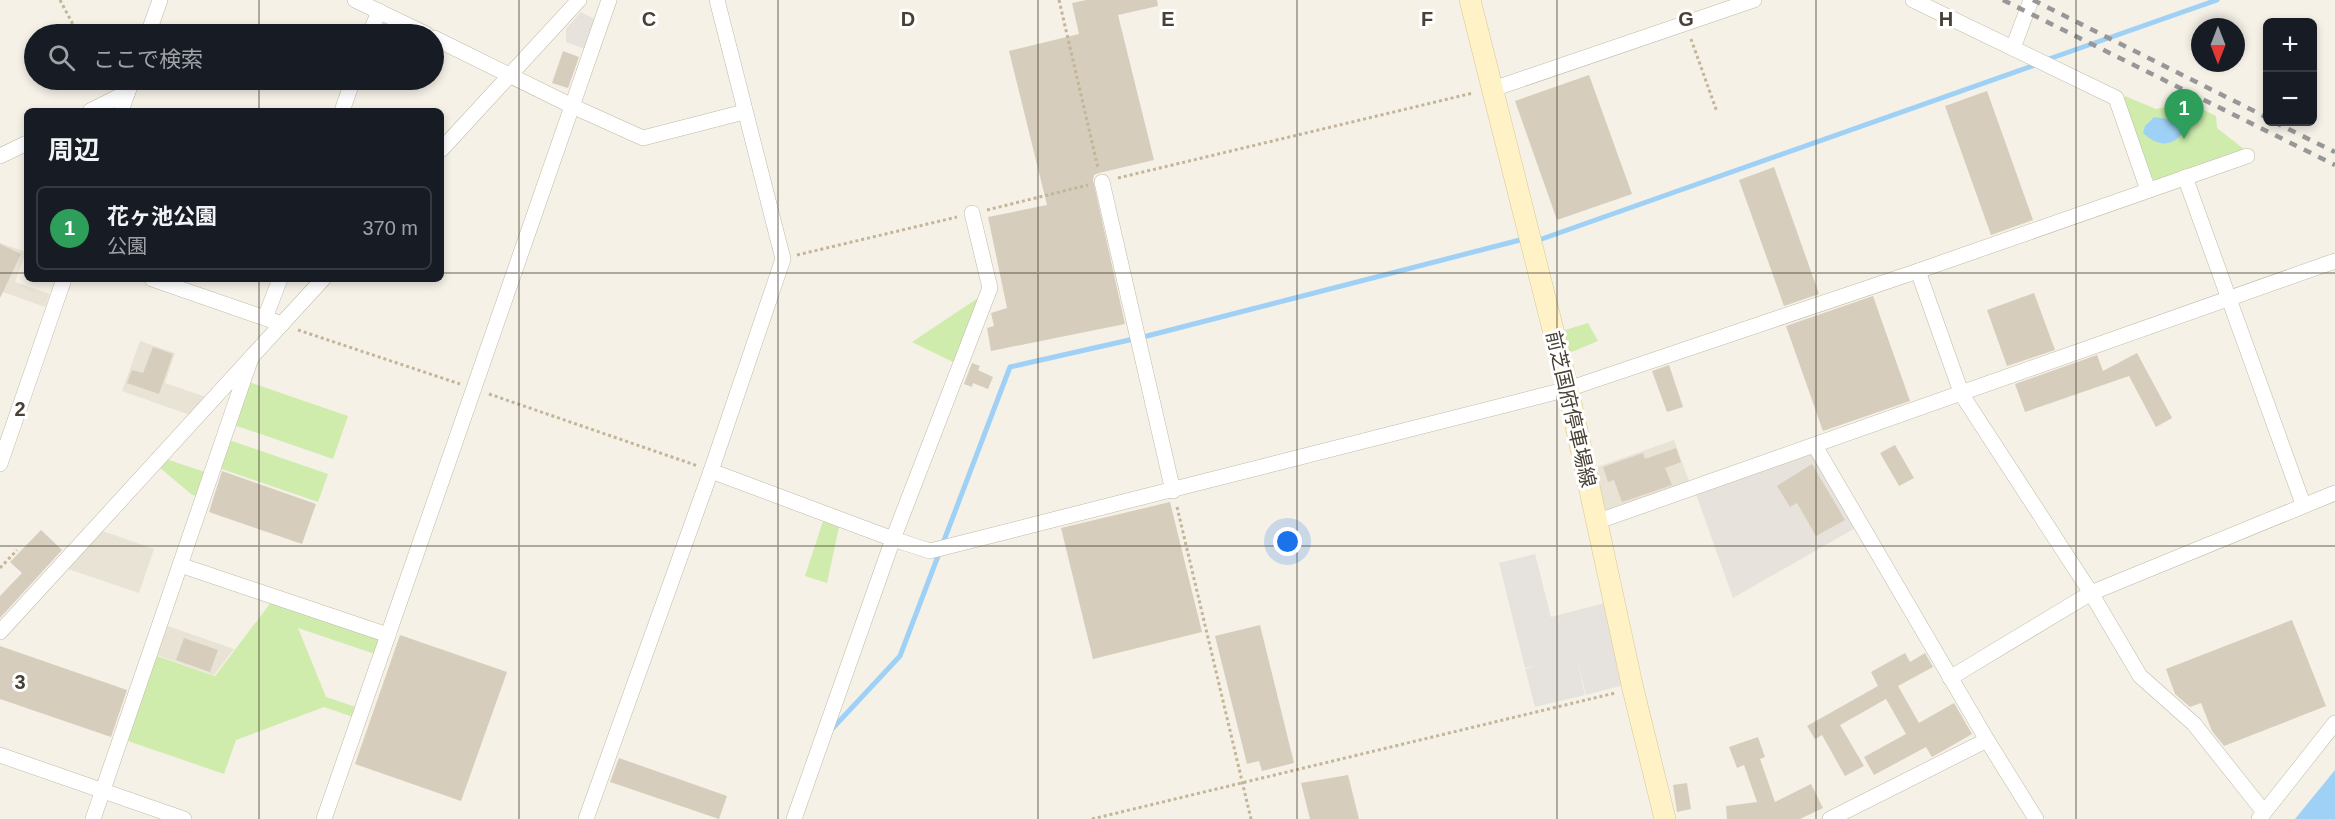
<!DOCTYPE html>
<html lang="ja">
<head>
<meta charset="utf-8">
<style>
  body { margin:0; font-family:Arial,"Noto Sans JP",sans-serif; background:#20242c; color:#f1f3f6 }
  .controls { position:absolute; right:18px; top:18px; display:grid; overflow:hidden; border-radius:9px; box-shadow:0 3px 9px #0003 }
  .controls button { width:54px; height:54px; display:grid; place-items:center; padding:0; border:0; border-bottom:2px solid #363941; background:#171b24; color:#f1f3f6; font:30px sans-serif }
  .compass { position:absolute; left:2191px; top:18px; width:54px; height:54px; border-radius:50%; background:#171b24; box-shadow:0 3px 9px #0003; rotate:180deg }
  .you { position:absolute; left:1288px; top:542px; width:21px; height:21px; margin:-15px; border:4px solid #fff; border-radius:50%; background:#1a73e8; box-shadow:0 0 0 9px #1a73e833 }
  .badge { display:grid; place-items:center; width:39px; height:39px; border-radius:50%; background:#2563eb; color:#fff; font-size:20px; font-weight:700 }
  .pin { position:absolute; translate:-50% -50px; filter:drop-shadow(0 2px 3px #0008) }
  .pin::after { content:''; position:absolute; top:32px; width:21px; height:18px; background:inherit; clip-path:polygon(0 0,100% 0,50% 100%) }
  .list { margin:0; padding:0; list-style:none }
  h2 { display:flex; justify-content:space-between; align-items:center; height:78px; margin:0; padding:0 24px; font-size:26px }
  h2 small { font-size:20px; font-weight:400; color:#9ea1a6 }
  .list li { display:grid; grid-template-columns:39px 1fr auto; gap:18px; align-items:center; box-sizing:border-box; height:84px; margin:0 12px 12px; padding:0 12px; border:2px solid #363941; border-radius:9px }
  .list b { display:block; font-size:22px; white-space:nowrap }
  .list p { margin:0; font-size:20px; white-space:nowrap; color:#9ea1a6 }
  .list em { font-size:20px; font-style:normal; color:#9ea1a6 }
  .icon { flex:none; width:33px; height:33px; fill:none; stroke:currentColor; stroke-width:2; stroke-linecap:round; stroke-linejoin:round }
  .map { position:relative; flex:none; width:2335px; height:819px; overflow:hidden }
  .search { position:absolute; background:#171b24; box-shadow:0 3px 9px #0003; left:24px; top:24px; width:420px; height:66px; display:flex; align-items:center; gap:15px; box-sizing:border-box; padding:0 21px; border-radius:33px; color:#9ea1a6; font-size:22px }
  .panel { position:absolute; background:#171b24; box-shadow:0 3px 9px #0003; left:24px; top:108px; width:420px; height:174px; border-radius:9px }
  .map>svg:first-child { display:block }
  .residential { fill:#e9e3d5 }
  .industrial { fill:#e7e2dc }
  .green { fill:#cfecad }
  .parking { fill:#e6e3df }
  .water { fill:#9fd1f6 }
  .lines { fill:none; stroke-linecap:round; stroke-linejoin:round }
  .stream { stroke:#9fd1f6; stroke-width:5 }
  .building { fill:#d7cdbc }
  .street-casing { stroke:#c1b9a9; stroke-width:16 }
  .secondary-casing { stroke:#d9c793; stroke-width:22 }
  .path { stroke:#c4b599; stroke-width:3; stroke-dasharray:3 3; stroke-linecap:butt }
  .street { stroke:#fff; stroke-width:15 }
  .secondary { stroke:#fff2c7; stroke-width:21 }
  .rail { stroke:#979797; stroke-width:4.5; stroke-dasharray:8 8; stroke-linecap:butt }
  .grid { fill:none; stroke:#494135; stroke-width:1.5; stroke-opacity:0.55 }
  .labels { text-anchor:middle; stroke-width:6; stroke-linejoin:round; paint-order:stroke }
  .street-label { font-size:20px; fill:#494135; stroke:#fff }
  .grid-label { font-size:20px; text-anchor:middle; font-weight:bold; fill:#494135; stroke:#fff; stroke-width:6; stroke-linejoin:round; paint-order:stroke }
</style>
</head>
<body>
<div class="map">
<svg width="2335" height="819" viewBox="0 0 2335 819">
  <rect width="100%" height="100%" fill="#f5f1e7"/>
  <g class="residential">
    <path d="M0,243L26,252L15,282L50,294L45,307L0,291Z"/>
    <path d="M140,341L175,353L165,383L206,397L190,415L122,391Z"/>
    <path d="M1674,440L1690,484L1604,514L1594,468Z"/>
    <path d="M103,531L154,549L139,593L68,569Z"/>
    <path d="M165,625L234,649L214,675L154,654Z"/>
  </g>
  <g class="industrial">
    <path d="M581,12L595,19L585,49L566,42V29Z"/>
    <path d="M1813,453L1857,527L1733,598L1696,494Z"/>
  </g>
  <g class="green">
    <path d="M2125,96L2156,109L2188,102L2216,116L2217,128L2245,150L2157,182L2149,175L2123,101Z"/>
    <path d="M984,294L957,364L912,342Z"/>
    <path d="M1588,323L1598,341L1567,354L1562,331Z"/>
    <path d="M249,382L348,416L333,459L234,425Z"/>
    <path d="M229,440L328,474L318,502L219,468Z"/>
    <path d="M166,459L208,473L200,498L191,494L159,467Z"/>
    <path d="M823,521L839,527L827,583L805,576Z"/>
    <path d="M272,601L381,638L375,654L298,628L326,697L356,707L353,717L324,707L236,740L224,774L125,740L154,655L215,676Z"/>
  </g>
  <path class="parking" d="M1535,554L1551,617L1605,603L1624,685L1586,695L1576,655L1585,695L1535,707L1525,669L1537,665L1525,668L1499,563Z"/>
  <g class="water">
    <path d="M2154,117C2166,119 2180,119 2183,132C2172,148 2157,146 2143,133L2145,126Z"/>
    <path d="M2335,770V819H2295Z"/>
  </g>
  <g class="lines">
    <g class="stream">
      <path d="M2046,60L2217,0"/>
      <path d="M1536,241L2038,64"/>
      <path d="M832,729L900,656L1010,367L1147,336L1520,240"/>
    </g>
  </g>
  <g class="building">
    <path d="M1086,0H1157L1158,6L1118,15L1154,160L1099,173L1094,175L1093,180L1125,324L991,351L987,328L994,326L991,313L1007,308L988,217L1047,205L1009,51L1079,34L1072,3Z"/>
    <path d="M563,51L579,57L568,88L552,83Z"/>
    <path d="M1589,75L1632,194L1557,220L1515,101Z"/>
    <path d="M1987,91L2033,220L1991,235L1945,106Z"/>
    <path d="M1774,167L1819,294L1784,306L1739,180Z"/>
    <path d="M0,244L21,254L0,298Z"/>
    <path d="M2034,293L2055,350L2007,366L1987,310Z"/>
    <path d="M1873,296L1910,401L1823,431L1786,326Z"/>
    <path d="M153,347L173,354L159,394L127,383L132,370L143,373Z"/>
    <path d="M2137,353L2172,418L2156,427L2129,376L2025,412L2015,384L2097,355L2103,371Z"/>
    <path d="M972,363L980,366L978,370L993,377L988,389L973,383L972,387L964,384Z"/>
    <path d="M1669,365L1683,407L1667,412L1652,371Z"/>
    <path d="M1895,445L1914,478L1899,486L1880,453Z"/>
    <path d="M1676,448L1681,462L1665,468L1672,485L1622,502L1614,480L1608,482L1603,467L1643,453L1645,459Z"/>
    <path d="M1812,464L1845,520L1816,536L1797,503L1790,507L1777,486Z"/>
    <path d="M222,471L316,504L302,544L209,512Z"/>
    <path d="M1170,502L1202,632L1093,659L1061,528Z"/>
    <path d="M41,530L62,550L0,618V596L22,573L10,562Z"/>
    <path d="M2292,620L2326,706L2224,746L2212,731L2201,703L2190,707L2175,694L2166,669Z"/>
    <path d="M1260,625L1294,763L1262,771L1259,761L1247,764L1215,636Z"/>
    <path d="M400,635L507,672L461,801L355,764Z"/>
    <path d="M184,638L218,650L210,672L176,660Z"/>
    <path d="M0,646L127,690L111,737L0,699Z"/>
    <path d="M1905,653L1910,662L1925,653L1933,667L1898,686L1919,723L1954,703L1972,734L1932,757L1926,747L1874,775L1864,757L1906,734L1886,699L1840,725L1864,766L1845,776L1822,735L1815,739L1807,726L1878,686L1871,672Z"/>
    <path d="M1758,737L1765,757L1760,759L1775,802L1811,784L1823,808L1800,819H1727L1726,806L1757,802L1744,765L1737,768L1729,747Z"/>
    <path d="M619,758L727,796L719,819L610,782Z"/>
    <path d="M1348,775L1359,819H1310L1301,783Z"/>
    <path d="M1687,783L1691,809L1677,812L1673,785Z"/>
  </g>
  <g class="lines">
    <g class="street-casing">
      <g id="street">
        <path d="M355,0L426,34"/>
        <path d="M1913,0L2116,98L2148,190"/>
        <path d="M148,34L160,0"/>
        <path d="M370,34L379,11"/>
        <path d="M434,38L572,106L643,138L744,112"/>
        <path d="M2013,48L2031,0"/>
        <path d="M1493,89L1754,0"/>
        <path d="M90,111L128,92"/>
        <path d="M121,111L132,80"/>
        <path d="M342,111L353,80"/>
        <path d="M441,150L579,0"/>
        <path d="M0,156L27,143"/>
        <path d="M2185,177L2303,504"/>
        <path d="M1102,182L1173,491"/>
        <path d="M1918,271L1962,395L2091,593L2140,676L2194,724L2264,812"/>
        <path d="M152,279L282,324"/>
        <path d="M265,318L280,279"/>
        <path d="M1815,446L1987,740L2036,819"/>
        <path d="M0,464L64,279"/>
        <path d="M711,471L893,539L930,551L1568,389L1918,271L2247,156"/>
        <path d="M1596,522L2335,261"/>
        <path d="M180,565L388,635"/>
        <path d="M0,632L323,279"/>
        <path d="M1950,678L2091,593L2335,493"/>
        <path d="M0,755L184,819"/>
        <path d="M93,819L251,358"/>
        <path d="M324,819L609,0"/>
        <path d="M586,819L711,471L783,259L717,0"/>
        <path d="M794,819L893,539L990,288L972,213"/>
        <path d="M1830,819L1987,740"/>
        <path d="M2259,819L2335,723"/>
      </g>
    </g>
    <g class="secondary-casing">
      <path id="secondary" d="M1470,0L1568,389L1633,689L1665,819"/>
    </g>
    <g class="path">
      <path d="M60,0L78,34"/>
      <path d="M1059,0L1098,168"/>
      <path d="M1691,39L1717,112"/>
      <path d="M1118,178L1473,93"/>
      <path d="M987,210L1088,185"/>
      <path d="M797,255L957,217"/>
      <path d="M298,330L460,384"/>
      <path d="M489,394L698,466"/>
      <path d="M1177,507L1251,819"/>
      <path d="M0,568L17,550"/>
      <path d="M1092,819L1615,693"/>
    </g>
    <use href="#street" class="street"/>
    <use href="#secondary" class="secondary"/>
    <g class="rail">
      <path d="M2003,0L2335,165"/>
      <path d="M2033,0L2268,118"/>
      <path d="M2274,122L2335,152"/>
    </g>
  </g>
  <path class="grid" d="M259,0V34M519,0V819M778,0V819M1038,0V819M1297,0V819M1557,0V819M1816,0V819M2076,0V819M259,80V111M0,273H27M441,273H2335M259,279V819M0,546H2335"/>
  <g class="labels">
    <g class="street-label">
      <text transform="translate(1571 409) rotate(77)" y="7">前芝国府停車場線</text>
    </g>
  </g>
  <g class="grid-label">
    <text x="649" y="26">C</text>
    <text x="908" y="26">D</text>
    <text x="1168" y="26">E</text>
    <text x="1427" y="26">F</text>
    <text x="1686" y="26">G</text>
    <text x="1946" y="26">H</text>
    <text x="20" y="416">2</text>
    <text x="20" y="689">3</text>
  </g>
</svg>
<div class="controls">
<button>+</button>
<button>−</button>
</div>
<svg class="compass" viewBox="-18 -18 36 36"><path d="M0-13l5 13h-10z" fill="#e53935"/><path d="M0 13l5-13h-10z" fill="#9ea1a6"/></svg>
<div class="you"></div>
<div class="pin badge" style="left:2184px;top:139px;background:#2e9e5b">1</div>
<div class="search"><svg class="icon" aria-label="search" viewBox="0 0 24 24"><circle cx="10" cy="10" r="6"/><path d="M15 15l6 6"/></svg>ここで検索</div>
<section class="panel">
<h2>周辺<small></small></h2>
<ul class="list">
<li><span class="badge" style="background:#2e9e5b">1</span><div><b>花ヶ池公園</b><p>公園</p></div><em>370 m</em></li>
</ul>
</section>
</div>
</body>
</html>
